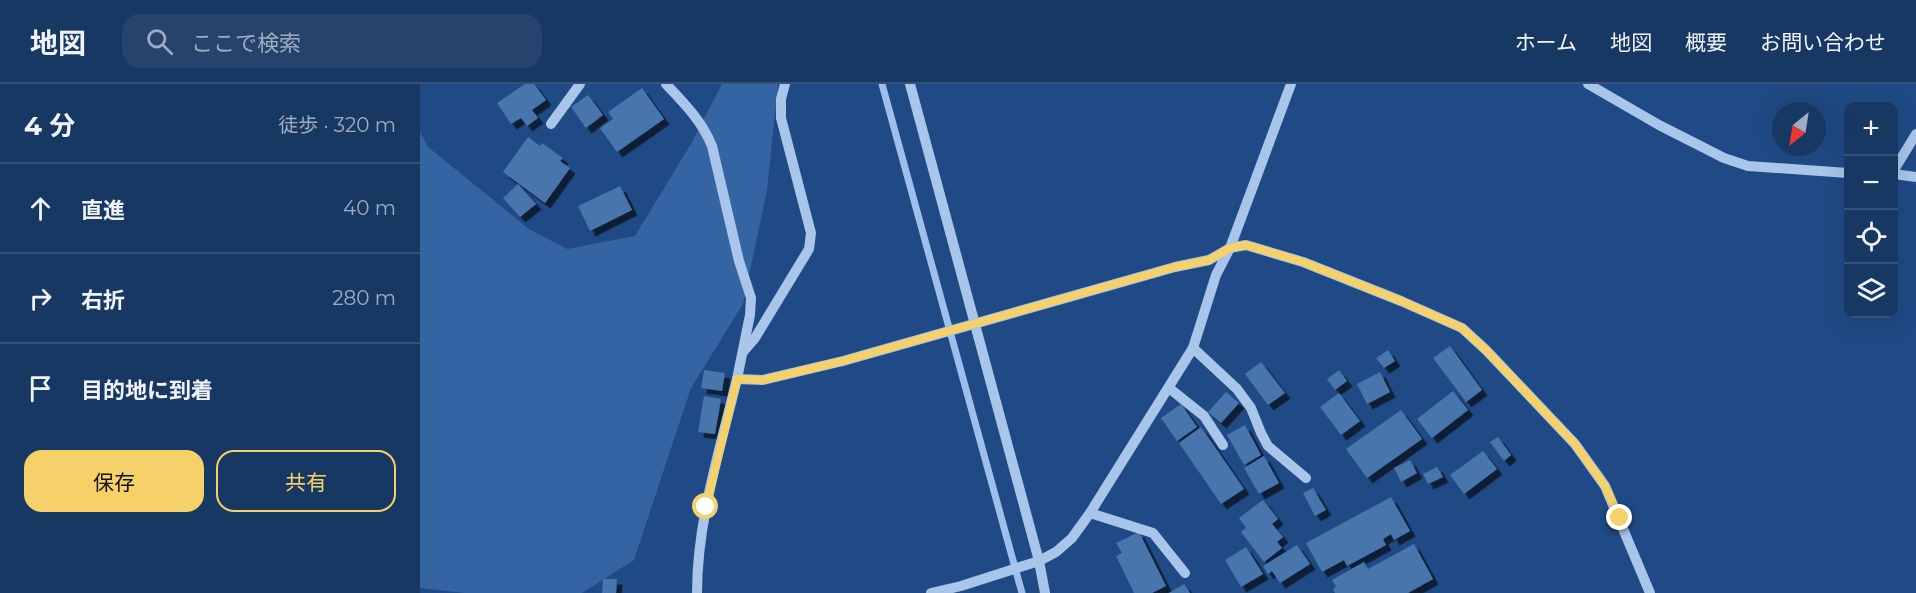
<!DOCTYPE html>
<html lang="ja">
<head>
<meta charset="utf-8">
<style>
  body { margin:0; font-family:Montserrat,"Noto Sans JP",sans-serif; background:#25436d; color:#f1f3f6 }
  .controls { position:absolute; right:18px; top:18px; display:grid; overflow:hidden; border-radius:12px; box-shadow:0 6px 24px #0002 }
  .controls button { width:54px; height:54px; display:grid; place-items:center; padding:0; border:0; border-bottom:2px solid #365278; background:#183864; color:#f1f3f6; font:30px sans-serif }
  .compass { position:absolute; left:1352px; top:18px; width:54px; height:54px; border-radius:50%; background:#183864; box-shadow:0 6px 24px #0002; rotate:210deg }
  .stop { position:absolute; width:18px; height:18px; margin:-14px; border:4px solid #f6d16a; border-radius:50%; background:#fff }
  .stop.end { background:#f6d16a; border-color:#fff; box-shadow:0 2px 6px #0008 }
  .list { margin:0; padding:0; list-style:none }
  h2 { display:flex; justify-content:space-between; align-items:center; height:78px; margin:0; padding:0 24px; font-size:26px }
  h2 small { font-size:20px; font-weight:400; color:#9facbf }
  .list li { display:grid; grid-template-columns:39px 1fr auto; gap:18px; align-items:center; box-sizing:border-box; height:90px; padding:0 24px; border-top:2px solid #365278 }
  .list b { display:block; font-size:22px; white-space:nowrap }
  .list em { font-size:20px; font-style:normal; color:#9facbf }
  .actions { display:flex; gap:12px; padding:18px 24px }
  .actions a { flex:1; padding:14px 0; border:2px solid #f6d16a; border-radius:18px; text-align:center; font-size:21px; color:#f6d16a }
  .actions .main { background:#f6d16a; color:#111 }
  .icon { flex:none; width:33px; height:33px; fill:none; stroke:currentColor; stroke-width:2; stroke-linecap:round; stroke-linejoin:round }
  .map { position:relative; flex:none; width:1496px; height:509px; overflow:hidden }
  header { display:flex; align-items:center; gap:36px; box-sizing:border-box; height:84px; padding:0 30px; background:#183864; border-bottom:2px solid #365278 }
  header strong { font-size:28px }
  nav { display:flex; gap:33px; margin-inline-start:auto; font-size:21px }
  .search { width:420px; height:54px; background:#25436d; display:flex; align-items:center; gap:15px; box-sizing:border-box; padding:0 21px; border-radius:18px; color:#9facbf; font-size:22px }
  main { display:flex }
  aside { flex:1; background:#183864 }
  .map>svg:first-child { display:block }
  .green { fill:#3464a2 }
  .lines { fill:none; stroke-linecap:round; stroke-linejoin:round }
  .stream { stroke:#9cbfeb; stroke-width:7 }
  .building { fill:#4974ad; filter:url(#shadow) }
  .minor { stroke:#a9c5e9; stroke-width:10 }
  .route { stroke:#f6d16a; stroke-width:8 }
</style>
</head>
<body>
<header>
<strong>地図</strong>
<div class="search"><svg class="icon" aria-label="search" viewBox="0 0 24 24"><circle cx="10" cy="10" r="6"/><path d="M15 15l6 6"/></svg>ここで検索</div>
<nav><a>ホーム</a><a>地図</a><a>概要</a><a>お問い合わせ</a></nav>
</header>
<main>
<aside>
<h2>4 分<small>徒歩 · 320 m</small></h2>
<ul class="list">
<li><svg class="icon" aria-label="ahead" viewBox="0 0 24 24"><path d="M12 20V5M6 11l6-6 6 6"/></svg><div><b>直進</b></div><em>40 m</em></li>
<li><svg class="icon" aria-label="right" viewBox="0 0 24 24"><path d="M7 20v-9h11M14 6l5 5-5 5"/></svg><div><b>右折</b></div><em>280 m</em></li>
<li><svg class="icon" aria-label="arrive" viewBox="0 0 24 24"><path d="M6 21V4h12l-3 4 3 4H6"/></svg><div><b>目的地に到着</b></div></li>
</ul>
<div class="actions"><a class="main">保存</a><a>共有</a></div>
</aside>
<div class="map">
<svg width="1496" height="509" viewBox="0 0 1496 509">
  <defs>
    <filter id="shadow"><feDropShadow dx="5.5" dy="5.5" stdDeviation="0" flood-color="#0009"/></filter>
  </defs>
  <rect width="100%" height="100%" fill="#204a85"/>
  <path class="green" d="M302,0H358L347,106L323,220L271,304L214,476L162,509H45L0,504V48L8,63L109,145L147,165L215,152L272,58Z"/>
  <g class="lines">
    <path class="stream" d="M462,0L602,509"/>
  </g>
  <g class="building">
    <path d="M105,0H114L126,16L112,26L118,34L107,42L101,34L91,40L77,19Z"/>
    <path d="M222,4L244,35L197,68L180,44L193,35L188,28Z"/>
    <path d="M168,11L183,31L166,44L151,23Z"/>
    <path d="M108,53L120,62L122,59L143,74L140,77L150,84L125,119L83,88Z"/>
    <path d="M98,100L116,120L100,133L83,114Z"/>
    <path d="M200,102L212,126L170,147L158,122Z"/>
    <path d="M1030,262L1062,306L1046,318L1013,274Z"/>
    <path d="M968,266L975,277L964,284L956,274Z"/>
    <path d="M841,278L865,309L848,321L825,290Z"/>
    <path d="M284,286L305,289L302,307L281,304Z"/>
    <path d="M919,286L927,297L915,306L907,295Z"/>
    <path d="M960,288L970,308L947,320L937,300Z"/>
    <path d="M1033,307L1048,326L1012,354L997,335Z"/>
    <path d="M806,308L819,319L801,339L788,328Z"/>
    <path d="M919,309L940,337L921,351L900,323Z"/>
    <path d="M284,312L301,315L295,350L278,348Z"/>
    <path d="M761,320L777,343L757,357L741,334Z"/>
    <path d="M981,326L1002,355L947,394L926,365Z"/>
    <path d="M825,341L841,371L824,381L807,351Z"/>
    <path d="M781,343L824,405L801,420L759,359Z"/>
    <path d="M1078,353L1091,371L1084,377L1070,358Z"/>
    <path d="M1063,367L1077,385L1044,410L1030,391Z"/>
    <path d="M844,372L859,399L839,410L824,384Z"/>
    <path d="M990,376L997,389L981,398L974,384Z"/>
    <path d="M1017,383L1023,393L1008,400L1003,390Z"/>
    <path d="M893,404L906,426L895,432L883,409Z"/>
    <path d="M971,413L990,447L974,456L971,450L963,455L966,461L927,482L924,476L902,488L886,459Z"/>
    <path d="M843,416L858,435L852,440L863,453L857,458L862,464L844,478L821,448L826,444L819,434Z"/>
    <path d="M719,448L746,502L732,509H714L696,472L702,469L696,459Z"/>
    <path d="M994,460L1013,495L988,509H915L913,505L916,503L912,496L944,478L948,485Z"/>
    <path d="M877,461L890,480L860,499L852,487L848,490L843,482Z"/>
    <path d="M826,463L843,490L821,503L805,476Z"/>
    <path d="M183,495H197L196,509H182Z"/>
    <path d="M764,500L770,509H749Z"/>
  </g>
  <g class="lines">
    <g class="minor">
      <path d="M246,0C264,19 282,37 292,62L319,177L331,214L330,231L317,295"/>
      <path d="M490,0L619,477L625,509"/>
      <path d="M1168,0L1239,41L1304,74L1328,82L1428,89"/>
      <path d="M131,40L160,0"/>
      <path d="M1474,86L1496,50"/>
      <path d="M1474,90L1496,93"/>
      <path d="M773,264L817,305L831,324L841,349L848,362L886,394"/>
      <path d="M323,268L335,254L389,165L391,149L361,34V15L365,0"/>
      <path d="M749,304L784,332L803,361"/>
      <path d="M670,429L733,449L765,489"/>
      <path d="M277,509C277,437 300,365 317,295L343,296L423,277L755,183L789,176L810,164L826,161L883,178L981,217L1042,244L1066,266L1155,360L1185,402L1230,509"/>
      <path d="M511,509L541,502L619,477L636,468L652,454L670,429L773,264L796,191L810,164L871,0"/>
    </g>
  </g>
  <g class="lines">
    <path class="route" d="M286,423L317,295L343,296L423,277L755,183L789,176L810,164L826,161L883,178L981,217L1042,244L1066,266L1155,360L1185,402L1200,434"/>
  </g>
</svg>
<div class="controls">
<button>+</button>
<button>−</button>
<button><svg class="icon" aria-label="locate" viewBox="0 0 24 24"><circle cx="12" cy="12" r="6"/><path d="M12 2v4M12 18v4M2 12h4M18 12h4"/></svg></button>
<button><svg class="icon" aria-label="layers" viewBox="0 0 24 24"><path d="M12 4l9 5-9 5-9-5zM3 14l9 5 9-5"/></svg></button>
</div>
<svg class="compass" viewBox="-18 -18 36 36"><path d="M0-13l5 13h-10z" fill="#e53935"/><path d="M0 13l5-13h-10z" fill="#9facbf"/></svg>
<div class="stop" style="left:286px;top:423px"></div>
<div class="stop end" style="left:1200px;top:434px"></div>
</div>
</main>
</body>
</html>
